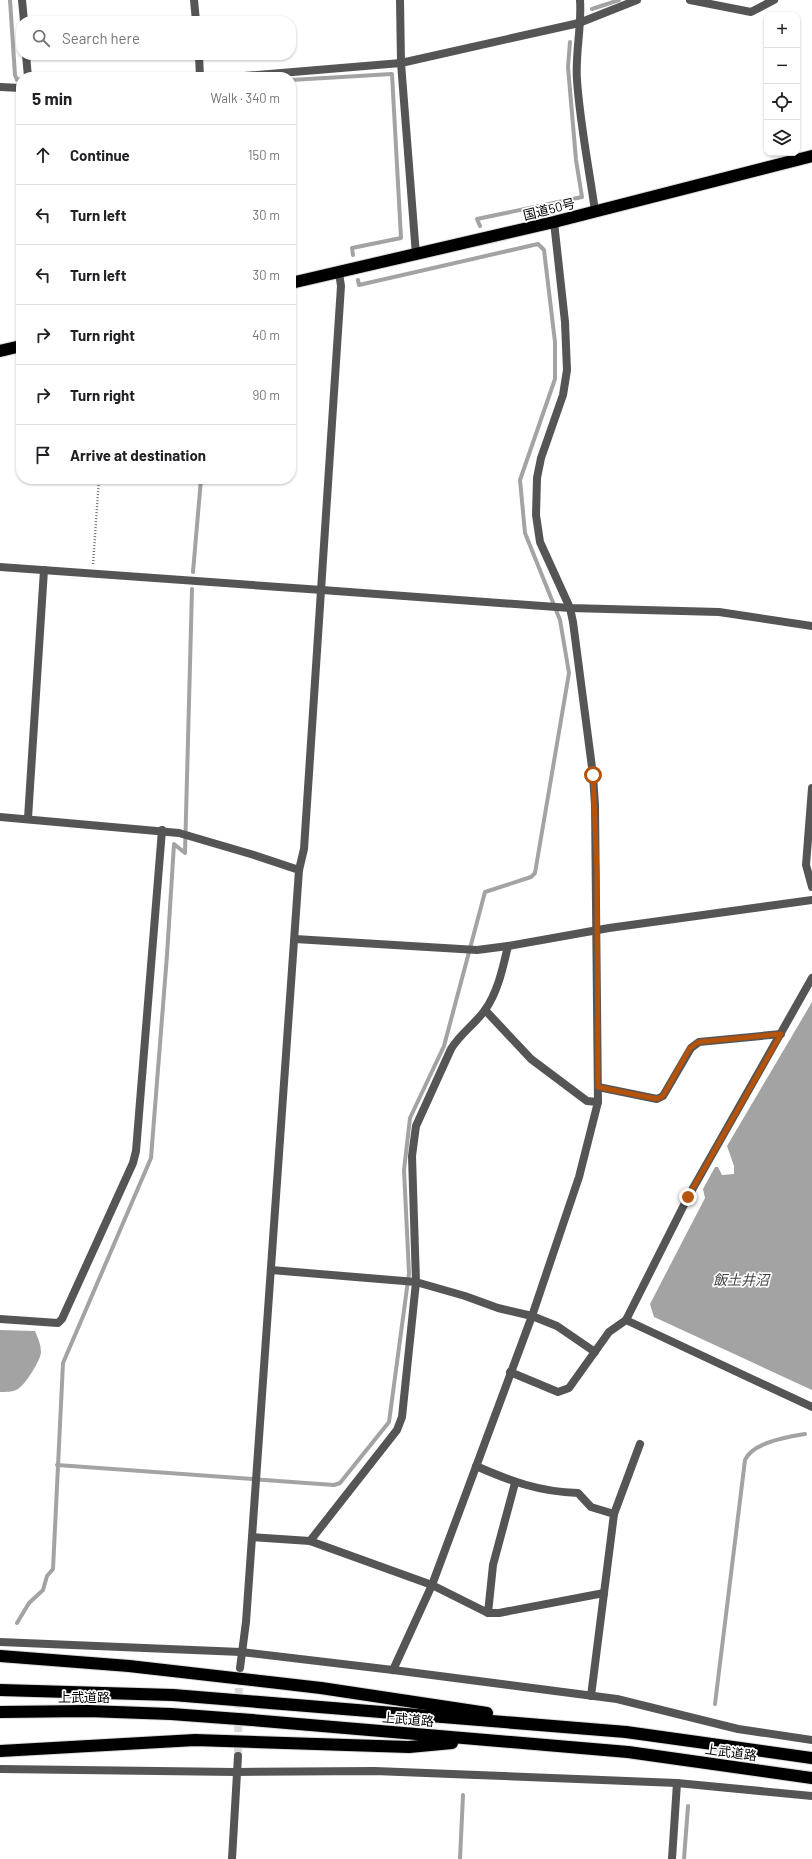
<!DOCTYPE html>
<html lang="en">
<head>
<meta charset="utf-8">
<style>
  body { margin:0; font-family:Barlow,"Noto Sans JP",sans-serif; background:#f2f2f2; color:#202124 }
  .controls { position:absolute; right:12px; top:12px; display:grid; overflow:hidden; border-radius:8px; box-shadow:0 1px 3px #0004 }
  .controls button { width:36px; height:36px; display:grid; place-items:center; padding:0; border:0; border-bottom:1px solid #e0e0e0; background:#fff; color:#202124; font:20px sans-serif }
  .stop { position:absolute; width:12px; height:12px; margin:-9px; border:3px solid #b45309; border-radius:50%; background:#fff }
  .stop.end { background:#b45309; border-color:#fff; box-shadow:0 1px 4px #0008 }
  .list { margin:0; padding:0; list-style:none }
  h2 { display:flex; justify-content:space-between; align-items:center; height:52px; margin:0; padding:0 16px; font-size:17px }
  h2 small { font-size:13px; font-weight:400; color:#757577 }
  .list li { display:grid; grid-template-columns:26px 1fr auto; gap:12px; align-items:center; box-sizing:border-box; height:60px; padding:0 16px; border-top:1px solid #e0e0e0 }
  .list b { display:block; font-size:15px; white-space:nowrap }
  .list em { font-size:13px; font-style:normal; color:#757577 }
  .icon { flex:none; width:22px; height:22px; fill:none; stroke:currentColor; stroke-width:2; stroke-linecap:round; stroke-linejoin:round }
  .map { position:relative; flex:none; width:812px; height:1859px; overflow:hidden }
  .search { position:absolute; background:#fff; box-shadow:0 1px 3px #0004; left:16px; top:16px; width:280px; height:44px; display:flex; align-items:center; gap:10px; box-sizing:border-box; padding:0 14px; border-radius:16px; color:#757577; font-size:15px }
  .panel { position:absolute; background:#fff; box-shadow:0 1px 3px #0004; left:16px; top:72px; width:280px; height:412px; border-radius:16px }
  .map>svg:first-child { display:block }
  .water { fill:#a3a3a3 }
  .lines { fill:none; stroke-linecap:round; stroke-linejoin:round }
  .stream { stroke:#a3a3a3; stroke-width:4 }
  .street-tunnel { stroke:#d9d9d9; stroke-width:8; stroke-dasharray:8 4; stroke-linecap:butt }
  .highway-casing { stroke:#dbdbdb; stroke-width:14 }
  .path { stroke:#777; stroke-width:2.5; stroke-dasharray:1 2; stroke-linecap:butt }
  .lane { stroke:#555; stroke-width:8 }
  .street { stroke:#555; stroke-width:8 }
  .highway { stroke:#000; stroke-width:12 }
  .route { stroke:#b45309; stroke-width:5 }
  .labels { text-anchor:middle; stroke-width:3.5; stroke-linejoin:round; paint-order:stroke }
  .street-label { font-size:13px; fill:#000; stroke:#fff }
  .water-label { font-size:14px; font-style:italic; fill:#444; stroke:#fff }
</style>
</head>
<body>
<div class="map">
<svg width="812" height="1859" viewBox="0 0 812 1859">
  <rect width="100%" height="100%" fill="#fff"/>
  <g class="water">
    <path d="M812,1002V1390L654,1317L650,1304L705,1198L703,1189L715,1167H718L722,1175L734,1174V1166L727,1146Z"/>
    <path d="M0,1330L35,1331C38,1338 41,1345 41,1352C41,1360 25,1385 18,1389C13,1392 6,1392 0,1392Z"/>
  </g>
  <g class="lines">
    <g class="stream">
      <path d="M10,0L15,75L17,80L21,79"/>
      <path d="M592,9L619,0"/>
      <path d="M47,77L79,74L83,77"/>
      <path d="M291,80L392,74L401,238L352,248L353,255"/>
      <path d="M480,226L477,219L582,197L576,160L568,67L570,42"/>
      <path d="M193,572L201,479"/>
      <path d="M57,1465L334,1485L340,1483L389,1422L409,1273L404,1170L410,1118L444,1046L485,892L531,877L535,873L569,673L560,620L525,533L520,480L555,379V342L544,250L538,244L359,285L358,280"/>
      <path d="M17,1623L29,1603L43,1590L47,1576L53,1569L63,1363L151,1158L167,955L174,844L185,853L192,589"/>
      <path d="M715,1704L745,1460C753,1442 788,1437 805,1434"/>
      <path d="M460,1859L463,1795"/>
      <path d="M684,1859L688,1806"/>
    </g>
    <path class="street-tunnel" d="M238,1756L239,1674"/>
    <g class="highway-casing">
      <g id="highway">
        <path d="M291,283L554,222L812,156"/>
        <path d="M0,351L21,346"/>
        <path d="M0,1656L129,1666L321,1688L487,1713"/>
        <path d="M0,1690L173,1695L626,1732L812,1758"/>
        <path d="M0,1712L88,1711L171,1714L252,1720L628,1752L812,1778"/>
        <path d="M0,1751L195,1740L409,1747L452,1743"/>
      </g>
    </g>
    <path class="path" d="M93,564L99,479"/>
    <g class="lane">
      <path d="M580,0C582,26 575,53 577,80C580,124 589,168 595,211"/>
      <path d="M0,567L322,590"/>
      <path d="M28,818L44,570"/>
      <path d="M508,946C503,967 498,992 485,1010C475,1024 460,1034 451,1049L416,1126L412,1156L416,1282L465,1296L498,1308L532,1316L557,1326L595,1352"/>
      <path d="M485,1010L531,1059L587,1101L598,1102"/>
      <path d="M598,1087L657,1099L663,1096L691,1048L699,1042L781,1034"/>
      <path d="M0,1319L58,1323L62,1319L133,1163L136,1151L162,830"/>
      <path d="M476,1466C510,1481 540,1492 578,1493L591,1507L614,1514"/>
      <path d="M432,1585L488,1613H499L604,1593"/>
      <path d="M488,1613L493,1565L515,1483"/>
    </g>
    <g class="street">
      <path d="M22,0L24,21"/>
      <path d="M194,0L196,21"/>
      <path d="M400,0L401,63L416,255"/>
      <path d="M690,0L751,12L774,0"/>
      <path d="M26,55L28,77"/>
      <path d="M199,55L200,77"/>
      <path d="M232,77L401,63L579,23L637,0"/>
      <path d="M0,87L21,88"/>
      <path d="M322,590L570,608L719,612L812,626"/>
      <path d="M812,788L806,865L812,887"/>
      <path d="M0,817L179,833L254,855L299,870"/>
      <path d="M295,939L477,950L508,946L609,928L812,900"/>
      <path d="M271,1270L416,1282L402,1417L397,1430L310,1541"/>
      <path d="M626,1320L812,1407"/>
      <path d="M510,1372L558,1392L569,1388L609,1332L626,1320L688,1197L812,978"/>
      <path d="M252,1537L310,1541L432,1585"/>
      <path d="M0,1642L241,1652L393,1670L617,1699L738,1729L812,1740"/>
      <path d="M240,1668L246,1622L299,870L304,849L341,286L339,273"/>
      <path d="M393,1670L432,1585L532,1316L579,1177L598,1102L595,805L593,775L573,622L570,608L540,542L536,515L537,478L541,458L563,395L567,370L565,322L554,222"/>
      <path d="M591,1696L614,1514L640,1444"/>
      <path d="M0,1769L236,1772L375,1771L677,1783L812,1796"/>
      <path d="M232,1859L238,1756"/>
      <path d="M672,1859L677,1783"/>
    </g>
    <use href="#highway" class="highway"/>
  </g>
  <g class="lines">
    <path class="route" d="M593,775L597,873L598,1087L657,1099L663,1096L690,1048L699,1042L781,1034L688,1197"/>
  </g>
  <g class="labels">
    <g class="street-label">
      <text transform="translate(549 209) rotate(-14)" y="5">国道50号</text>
      <text x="84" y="1702">上武道路</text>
      <text transform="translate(408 1719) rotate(5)" y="5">上武道路</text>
      <text transform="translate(731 1752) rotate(8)" y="5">上武道路</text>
    </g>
    <g class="water-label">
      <text x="741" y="1285">飯土井沼</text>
    </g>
  </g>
</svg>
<div class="controls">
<button>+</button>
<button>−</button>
<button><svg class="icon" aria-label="locate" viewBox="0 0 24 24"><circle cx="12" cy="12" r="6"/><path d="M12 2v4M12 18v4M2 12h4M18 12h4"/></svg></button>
<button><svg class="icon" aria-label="layers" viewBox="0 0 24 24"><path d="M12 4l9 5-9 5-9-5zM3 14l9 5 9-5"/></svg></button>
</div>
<div class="stop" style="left:593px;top:775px"></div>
<div class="stop end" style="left:688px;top:1197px"></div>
<div class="search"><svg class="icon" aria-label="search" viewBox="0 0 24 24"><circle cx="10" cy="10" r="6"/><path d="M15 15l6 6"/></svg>Search here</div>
<section class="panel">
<h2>5 min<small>Walk · 340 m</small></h2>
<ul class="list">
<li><svg class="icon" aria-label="ahead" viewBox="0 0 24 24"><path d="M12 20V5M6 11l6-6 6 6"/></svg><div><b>Continue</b></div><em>150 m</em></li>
<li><svg class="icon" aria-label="left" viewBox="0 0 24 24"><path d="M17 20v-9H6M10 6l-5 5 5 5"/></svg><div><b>Turn left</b></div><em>30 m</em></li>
<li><svg class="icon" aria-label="left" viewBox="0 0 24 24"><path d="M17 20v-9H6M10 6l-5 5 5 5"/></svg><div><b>Turn left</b></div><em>30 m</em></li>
<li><svg class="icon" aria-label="right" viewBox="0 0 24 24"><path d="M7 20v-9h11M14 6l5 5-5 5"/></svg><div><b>Turn right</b></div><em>40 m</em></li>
<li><svg class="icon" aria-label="right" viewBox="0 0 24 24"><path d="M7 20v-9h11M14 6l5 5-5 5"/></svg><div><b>Turn right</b></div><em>90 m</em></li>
<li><svg class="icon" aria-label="arrive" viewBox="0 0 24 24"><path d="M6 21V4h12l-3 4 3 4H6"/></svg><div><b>Arrive at destination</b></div></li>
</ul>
</section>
</div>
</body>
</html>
